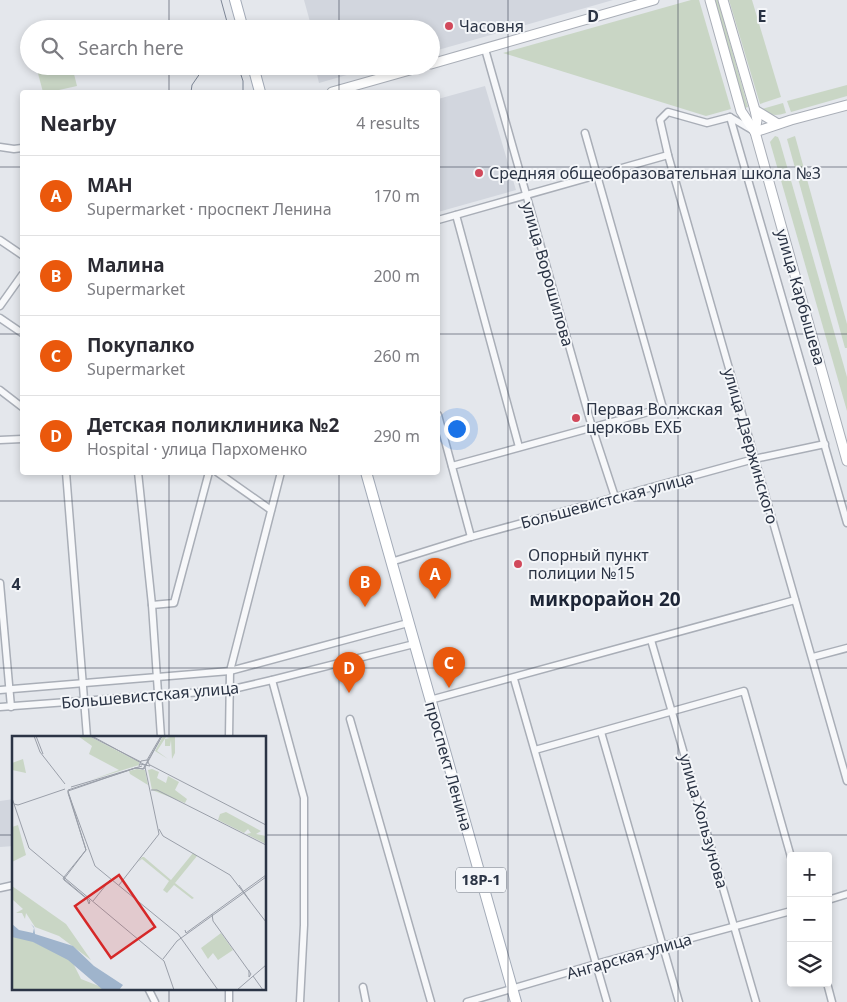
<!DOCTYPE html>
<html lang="en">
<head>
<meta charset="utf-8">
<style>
  body { margin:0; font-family:"Noto Sans",sans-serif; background:#f7f7f7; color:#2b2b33 }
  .controls { position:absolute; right:15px; bottom:15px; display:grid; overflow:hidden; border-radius:5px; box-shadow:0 2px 8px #0003 }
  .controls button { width:45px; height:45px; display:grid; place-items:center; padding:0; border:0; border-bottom:1px solid #e1e1e2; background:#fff; color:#2b2b33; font:25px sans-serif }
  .you { position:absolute; left:456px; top:428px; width:18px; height:18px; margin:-12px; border:4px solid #fff; border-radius:50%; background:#1a73e8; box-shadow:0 0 0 8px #1a73e833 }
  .badge { display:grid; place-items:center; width:32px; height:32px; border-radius:50%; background:#ea580c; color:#fff; font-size:16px; font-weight:700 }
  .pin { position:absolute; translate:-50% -41px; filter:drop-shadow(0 1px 2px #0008) }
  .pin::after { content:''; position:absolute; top:26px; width:18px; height:15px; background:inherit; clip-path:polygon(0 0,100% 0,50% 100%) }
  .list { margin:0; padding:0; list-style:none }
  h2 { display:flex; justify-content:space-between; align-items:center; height:65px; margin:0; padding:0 20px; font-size:21px }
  h2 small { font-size:16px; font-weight:400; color:#7c7c81 }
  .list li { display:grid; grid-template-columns:32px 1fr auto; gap:15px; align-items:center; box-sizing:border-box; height:80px; padding:0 20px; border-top:1px solid #e1e1e2 }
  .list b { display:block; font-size:19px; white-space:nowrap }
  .list p { margin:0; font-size:16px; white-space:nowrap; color:#7c7c81 }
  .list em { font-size:16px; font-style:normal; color:#7c7c81 }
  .icon { flex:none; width:28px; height:28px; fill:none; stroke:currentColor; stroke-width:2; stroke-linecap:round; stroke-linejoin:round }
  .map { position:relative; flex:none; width:847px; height:1002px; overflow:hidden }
  .search { position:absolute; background:#fff; box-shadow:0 2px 8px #0003; left:20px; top:20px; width:420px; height:55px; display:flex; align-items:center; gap:12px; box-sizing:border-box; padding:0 18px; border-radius:28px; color:#7c7c81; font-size:19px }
  .panel { position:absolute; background:#fff; box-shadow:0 2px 8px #0003; left:20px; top:90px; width:420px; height:385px; border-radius:5px }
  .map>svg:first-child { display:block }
  .built { fill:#d2d6de }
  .green { fill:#c9d6c5 }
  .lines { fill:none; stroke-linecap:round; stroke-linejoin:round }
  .street-casing { stroke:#a9aeb7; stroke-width:9 }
  .secondary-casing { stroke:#a9aeb7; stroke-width:11 }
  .primary-casing { stroke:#a3abb8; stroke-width:12 }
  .street { stroke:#f7f8fa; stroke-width:6 }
  .secondary { stroke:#fff; stroke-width:9 }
  .primary { stroke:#fff; stroke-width:10 }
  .tram { stroke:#7d8696; stroke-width:1 }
  .grid { fill:none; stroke:#2b3445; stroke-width:1; stroke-opacity:0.55 }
  .poi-dot { fill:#d1495b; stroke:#f4f6f9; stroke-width:2 }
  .labels { text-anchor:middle; stroke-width:4; stroke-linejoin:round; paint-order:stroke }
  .shield { fill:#f4f6f9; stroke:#676e7b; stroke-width:1 }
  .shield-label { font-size:15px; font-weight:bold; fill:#2b3445 }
  .poi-label { font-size:16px; fill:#2b3445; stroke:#f4f6f9; text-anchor:start }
  .street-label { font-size:16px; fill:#2b3445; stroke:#f4f6f9 }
  .quarter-label { font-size:19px; font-weight:bold; fill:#1d2536; stroke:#f4f6f9 }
  .inset-road { fill:none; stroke:#9a9fa9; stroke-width:1 }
  .view { fill:#d62828; fill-opacity:0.15; stroke:#d62828; stroke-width:2.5 }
  .inset-edge { fill:none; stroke:#2b3445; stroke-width:2.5 }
  .grid-label { font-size:16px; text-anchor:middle; font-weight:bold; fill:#2b3445; stroke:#f4f6f9; stroke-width:4; stroke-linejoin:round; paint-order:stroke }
</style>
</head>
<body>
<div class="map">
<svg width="847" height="1002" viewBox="0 0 847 1002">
  <rect width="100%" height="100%" fill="#e4e7ec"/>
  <g class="built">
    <path d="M304,0H613L431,52V29H312Z"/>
    <path d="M315,66H378L319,83Z"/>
    <path d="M485,86L516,190L438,212V99Z"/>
    <path d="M14,799V846L0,847V801Z"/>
  </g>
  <g class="green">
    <path d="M691,0H699L731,109L706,116L503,53Z"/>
    <path d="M715,0H718L748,107L745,108Z"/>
    <path d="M729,0H752L781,97L760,104Z"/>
    <path d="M36,66H72L77,86L50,92H43Z"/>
    <path d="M847,85V96L791,112L787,101Z"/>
    <path d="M783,103L786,113C776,116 770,116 762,109Z"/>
    <path d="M775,136L778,137L780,142L847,377V411L770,142Z"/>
    <path d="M795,136L847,324V348H845L787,139Z"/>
  </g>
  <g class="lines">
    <g class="street-casing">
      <g id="street">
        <path d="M485,49L592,427L615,497"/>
        <path d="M730,117L847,523"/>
        <path d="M752,130L730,117L707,123L668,112L660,120L668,155L847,781"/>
        <path d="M0,147L14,149L22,148"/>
        <path d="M456,215L519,447"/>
        <path d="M438,220L668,155"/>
        <path d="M0,240L22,255"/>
        <path d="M0,306L22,275"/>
        <path d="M0,318L22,333"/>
        <path d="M0,390L22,407"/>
        <path d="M438,415L471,537"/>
        <path d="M0,440L22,439"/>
        <path d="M452,466L663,408L585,133"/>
        <path d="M66,472L87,737"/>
        <path d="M138,472L152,605L161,737"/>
        <path d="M217,472L271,510"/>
        <path d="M391,562L471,537L754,459L825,444"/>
        <path d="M0,583L11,707"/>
        <path d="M152,605L174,603L209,472"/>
        <path d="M651,640L756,1002"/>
        <path d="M813,657L847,648"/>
        <path d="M514,679L607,1002"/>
        <path d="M272,680L304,798V925L300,1002"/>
        <path d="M0,690L230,671L408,623"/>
        <path d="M430,700L795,600"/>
        <path d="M0,707L229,690L272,680L414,644"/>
        <path d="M350,719L431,1002"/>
        <path d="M601,732L679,1002"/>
        <path d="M229,737L230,671L281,472"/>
        <path d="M535,750L744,691L791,857"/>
        <path d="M0,888L14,885"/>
        <path d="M828,900L847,894"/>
        <path d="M827,983L832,1002"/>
        <path d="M363,987L366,1002"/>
        <path d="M148,988L155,1002"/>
        <path d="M229,1002V988"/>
        <path d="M467,1002L596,964L791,911"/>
      </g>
    </g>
    <g class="secondary-casing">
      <g id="secondary">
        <path d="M710,0L741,111L755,132L847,461"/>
        <path d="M723,0L755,110L757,120L755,132"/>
        <path d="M431,64L654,0"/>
        <path d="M332,92L424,66"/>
        <path d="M755,110L778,124"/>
        <path d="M755,132L791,120L847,105"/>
      </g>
    </g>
    <g class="primary-casing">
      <g id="primary">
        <path d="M235,0L243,29"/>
        <path d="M253,66L260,92"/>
        <path d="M366,472L516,1002"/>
      </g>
    </g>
    <use href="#street" class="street"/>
    <use href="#secondary" class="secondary"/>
    <use href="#primary" class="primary"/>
    <g class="tram">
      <path d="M221,0L229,29"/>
      <path d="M238,66L243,81V92"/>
      <path d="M191,92L192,85L205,66"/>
    </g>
  </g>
  <path class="grid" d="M169,0V29M339,0V29M508,0V1002M678,0V1002M169,66V92M339,66V92M0,167H22M438,167H847M0,334H22M438,334H847M169,472V737M339,472V1002M0,501H847M0,668H847M0,835H14M265,835H847M169,988V1002"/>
  <g class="poi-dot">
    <circle cx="449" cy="26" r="5"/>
    <circle cx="479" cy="173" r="5"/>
    <circle cx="576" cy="418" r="5"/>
    <circle cx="518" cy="564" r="5"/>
  </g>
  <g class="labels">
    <rect class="shield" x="456" y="867.5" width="50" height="25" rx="4"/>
    <g class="shield-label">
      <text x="481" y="885">18Р-1</text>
    </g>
    <g class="poi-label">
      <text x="459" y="32">Часовня</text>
      <text x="489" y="179">Средняя общеобразовательная школа №3</text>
      <text x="586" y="415">Первая Волжская<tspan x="586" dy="18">церковь ЕХБ</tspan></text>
      <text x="528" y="561">Опорный пункт<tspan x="528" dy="18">полиции №15</tspan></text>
    </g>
    <g class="street-label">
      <text transform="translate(548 274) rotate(74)" y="6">улица Ворошилова</text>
      <text transform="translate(801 297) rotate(74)" y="6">улица Карбышева</text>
      <text transform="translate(751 446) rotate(74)" y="6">улица Дзержинского</text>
      <text transform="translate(607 500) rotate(-15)" y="6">Большевистская улица</text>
      <text transform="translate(150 695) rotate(-5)" y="6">Большевистская улица</text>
      <text transform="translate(449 766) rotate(74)" y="6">проспект Ленина</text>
      <text transform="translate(704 821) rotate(74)" y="6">улица Хользунова</text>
      <text transform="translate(629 956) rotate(-16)" y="6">Ангарская улица</text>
    </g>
    <g class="quarter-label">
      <text x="605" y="606">микрорайон 20</text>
    </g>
  </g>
  <g transform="translate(12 736)">
    <rect width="254" height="254" fill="#e4e7ec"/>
    <path d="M66,0H77L127,26V29L79,44L107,34L77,18L80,10ZM151,0H163V17L160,23L159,4L158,10H153V3L158,2L154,1L145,15L156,23L143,15ZM11,23L14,37L0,34V27ZM125,33L133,34L136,49L118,38L117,35ZM140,33L147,36L145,42L154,47L156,40L167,46L163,54L175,63L173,67L140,54L136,34ZM214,76L249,95L244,98L254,100V108L234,98L239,97L236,93L232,97L206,84L208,78ZM6,89L14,119L0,126V91ZM181,117L185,120L163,147L182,162L180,163L162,149L155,157L151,154L157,145L130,123L126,126L130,121H132L159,144ZM0,150L54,188L79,224L47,200L23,191L14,177L13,183L10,177H4L11,173L0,163ZM209,197L221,214L206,224L201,217L196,223L189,212ZM0,200L12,201L60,225L69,243L97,254H0Z" fill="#c9d6c5"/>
    <path d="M0,188L7,194L21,197L22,192L19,188L22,191L23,198L61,210L82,230L111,249L107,254H91L56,224L21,206L0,201Z" fill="#9fb4cc"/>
    <path class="inset-road" d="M22,0L28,16L53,48M24,0L31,18M78,0L129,26M80,0L133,29M150,0L131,33L126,32H124L65,51L56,54V57L74,114L52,141L51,142L52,144L75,163L77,168L78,165L52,143L74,114L56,55L123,32L132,33L150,0M135,24L149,0M138,29L254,89M127,30L129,25L135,24L138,30L128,28M59,51L130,30M139,54H145L254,109M57,59L83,130L166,198L206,254M0,62L17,112L152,225L162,254M2,68L6,69L53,53M147,93L151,100L218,139L254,186M107,149L147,98L133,31M227,149L238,165M81,165L98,144M200,178L201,185L239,238L237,241V234M173,194L174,197L254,139M151,223L165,205L254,141M241,240L251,254M225,254L254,229"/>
    <path class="view" d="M107,139L143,191L99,222L63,170Z"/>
    <rect width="254" height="254" class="inset-edge"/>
  </g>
  <g class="grid-label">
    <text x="593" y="22">D</text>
    <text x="762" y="22">E</text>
    <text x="16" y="590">4</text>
  </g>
</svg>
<div class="controls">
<button>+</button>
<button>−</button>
<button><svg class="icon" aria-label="layers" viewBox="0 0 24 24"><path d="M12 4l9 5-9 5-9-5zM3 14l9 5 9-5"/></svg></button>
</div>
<div class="you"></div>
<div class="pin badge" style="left:435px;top:599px">A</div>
<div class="pin badge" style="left:365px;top:607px">B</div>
<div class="pin badge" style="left:449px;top:688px">C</div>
<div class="pin badge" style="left:349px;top:693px">D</div>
<div class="search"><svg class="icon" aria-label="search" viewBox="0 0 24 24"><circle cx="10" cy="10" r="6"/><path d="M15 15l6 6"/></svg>Search here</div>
<section class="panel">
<h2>Nearby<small>4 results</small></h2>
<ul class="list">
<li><span class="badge">A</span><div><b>МАН</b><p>Supermarket · проспект Ленина</p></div><em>170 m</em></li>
<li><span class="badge">B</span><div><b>Малина</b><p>Supermarket</p></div><em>200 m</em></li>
<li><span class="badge">C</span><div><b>Покупалко</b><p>Supermarket</p></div><em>260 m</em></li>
<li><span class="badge">D</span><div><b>Детская поликлиника №2</b><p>Hospital · улица Пархоменко</p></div><em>290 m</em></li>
</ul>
</section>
</div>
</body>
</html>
